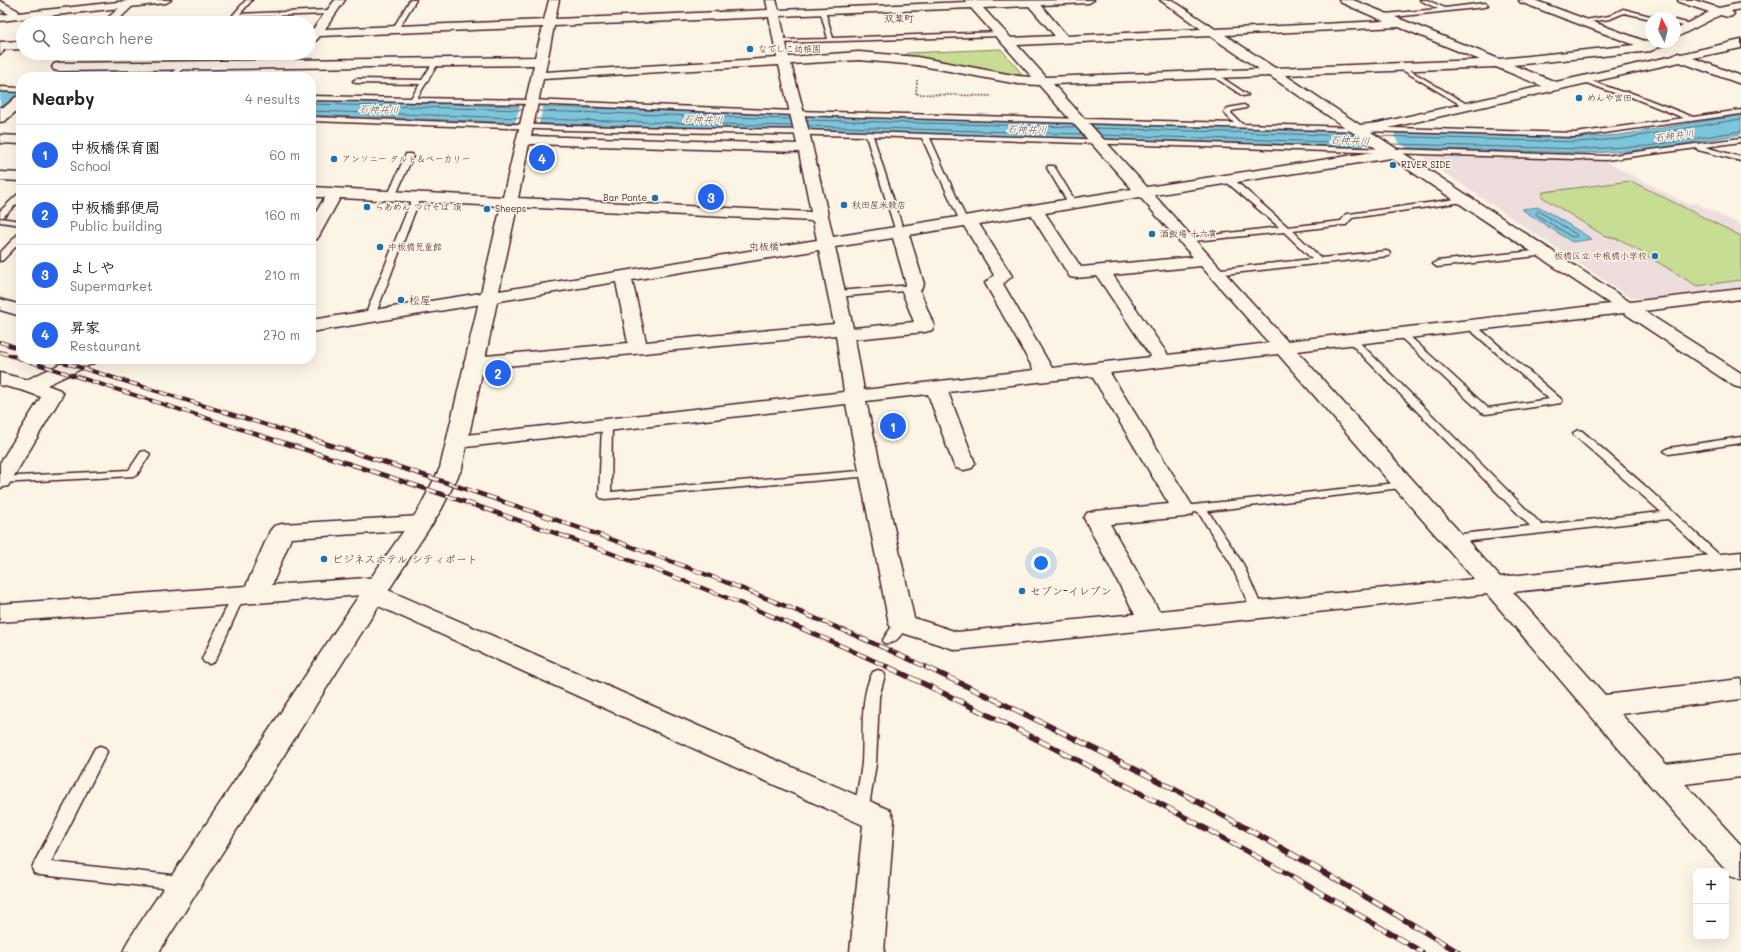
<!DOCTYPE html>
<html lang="en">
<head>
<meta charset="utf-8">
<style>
  body { margin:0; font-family:Mali,"Klee One",sans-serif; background:#f2f2f2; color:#222 }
  .controls { position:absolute; right:12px; bottom:12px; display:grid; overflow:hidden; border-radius:8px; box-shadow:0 4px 16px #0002 }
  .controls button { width:36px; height:36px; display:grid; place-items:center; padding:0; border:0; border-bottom:1px solid #e0e0e0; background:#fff; color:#222; font:20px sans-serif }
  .compass { position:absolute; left:1645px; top:12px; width:36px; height:36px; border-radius:50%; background:#fff; box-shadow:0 4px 16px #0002; rotate:353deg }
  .you { position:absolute; left:1041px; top:563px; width:14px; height:14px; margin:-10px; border:3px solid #fff; border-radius:50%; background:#1a73e8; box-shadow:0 0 0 6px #1a73e833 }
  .badge { display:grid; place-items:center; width:26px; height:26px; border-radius:50%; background:#2563eb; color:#fff; font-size:13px; font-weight:700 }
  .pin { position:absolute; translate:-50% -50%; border:2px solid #fff; box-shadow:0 1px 4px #0006 }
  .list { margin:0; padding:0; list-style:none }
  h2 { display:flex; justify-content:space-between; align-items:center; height:52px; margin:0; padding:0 16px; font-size:17px }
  h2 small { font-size:13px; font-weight:400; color:#767676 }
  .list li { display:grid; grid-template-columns:26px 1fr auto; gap:12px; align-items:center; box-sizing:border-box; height:60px; padding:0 16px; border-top:1px solid #e0e0e0 }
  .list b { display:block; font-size:15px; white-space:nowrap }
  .list p { margin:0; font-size:13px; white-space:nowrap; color:#767676 }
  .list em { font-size:13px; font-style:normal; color:#767676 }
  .icon { flex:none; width:22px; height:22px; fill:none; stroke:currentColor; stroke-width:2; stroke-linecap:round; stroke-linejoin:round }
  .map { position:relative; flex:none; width:1741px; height:952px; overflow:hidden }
  .search { position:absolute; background:#fff; box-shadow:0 4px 16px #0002; left:16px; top:16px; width:300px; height:44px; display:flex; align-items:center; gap:10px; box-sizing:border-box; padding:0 14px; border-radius:22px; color:#767676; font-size:15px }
  .panel { position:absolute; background:#fff; box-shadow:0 4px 16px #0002; left:16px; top:72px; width:300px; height:292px; border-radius:16px }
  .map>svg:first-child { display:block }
  .built { fill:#edd }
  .green { fill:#c6dd93; stroke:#887e5f }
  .water { fill:#7cc6dc; stroke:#688395 }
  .pier { fill:#fcf5e5 }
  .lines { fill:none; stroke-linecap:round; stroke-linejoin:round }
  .shore { stroke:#5e6272; stroke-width:1 }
  .river { fill:#7cc6dc; fill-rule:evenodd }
  .lane-casing { stroke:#4a1f2b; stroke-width:3 }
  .street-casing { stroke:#4a1f2b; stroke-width:3 }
  .secondary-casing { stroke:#4a1f2b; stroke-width:3 }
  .primary-casing { stroke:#4a1f2b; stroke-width:3 }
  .path { stroke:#4a1f2b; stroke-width:1.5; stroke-dasharray:1.5 1.5; stroke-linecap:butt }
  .lane { fill:#fcf5e5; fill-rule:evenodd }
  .street { fill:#fcf5e5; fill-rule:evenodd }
  .secondary { fill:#fcf5e5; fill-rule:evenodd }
  .primary { fill:#fcf5e5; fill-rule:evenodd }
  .rail-far2-casing { stroke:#4a1f2b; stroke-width:4 }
  .rail-far1-casing { stroke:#4a1f2b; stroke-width:4.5 }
  .rail-casing { stroke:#4a1f2b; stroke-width:5.5 }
  .rail-far2 { stroke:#fcf5e5; stroke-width:2.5; stroke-dasharray:8; stroke-linecap:butt }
  .rail-far1 { stroke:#fcf5e5; stroke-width:3; stroke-dasharray:10; stroke-linecap:butt }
  .rail { stroke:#fcf5e5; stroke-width:4; stroke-dasharray:12; stroke-linecap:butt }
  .poi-dot { fill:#1f6fb2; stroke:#fcf5e5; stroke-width:1.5 }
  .labels { text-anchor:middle; stroke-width:3; stroke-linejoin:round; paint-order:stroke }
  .far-poi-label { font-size:9px; fill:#4a1f2b; stroke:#fcf5e5; text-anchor:start }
  .far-neighbourhood-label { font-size:10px; fill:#4a1f2b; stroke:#fcf5e5 }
  .far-water-label { font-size:10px; font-style:italic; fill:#595160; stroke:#fcf5e5 }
  .poi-label { font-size:11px; fill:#4a1f2b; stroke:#fcf5e5; text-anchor:start }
</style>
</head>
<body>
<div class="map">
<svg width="1741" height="952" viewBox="0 0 1741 952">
  <rect width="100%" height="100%" fill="#fcf5e5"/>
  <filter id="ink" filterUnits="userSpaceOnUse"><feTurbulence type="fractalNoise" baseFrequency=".025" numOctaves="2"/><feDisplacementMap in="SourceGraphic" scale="8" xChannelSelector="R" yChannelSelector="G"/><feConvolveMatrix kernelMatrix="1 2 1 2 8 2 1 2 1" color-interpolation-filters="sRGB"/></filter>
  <g filter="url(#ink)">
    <path class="built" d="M1426,155L1600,159L1688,204L1696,203L1741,225V287L1641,299L1626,295L1424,159Z"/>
    <g class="green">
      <path d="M1001,49L1022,74L1017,75L937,60L903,56L907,53Z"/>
      <path d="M1631,181L1741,236V280L1697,286L1621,240L1603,235L1542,197L1543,192Z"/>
    </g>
    <g class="water">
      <path d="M311,100L1576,138L1620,135L1741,115V134L1649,150L1586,153L557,124L311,115Z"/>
      <path d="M1540,207L1592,239L1572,242L1521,209Z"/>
    </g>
    <g class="pier">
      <path d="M520,106L543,107L539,124L515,123Z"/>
      <path d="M1347,129L1397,131L1394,136L1398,142L1410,150L1363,148L1365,143Z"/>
    </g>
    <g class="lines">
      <g class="shore">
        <path d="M311,104L522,110"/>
        <path d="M311,111L520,118"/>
        <path d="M537,111L790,119"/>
        <path d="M536,119L792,126"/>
        <path d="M807,120L1075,127"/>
        <path d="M808,126L1082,134"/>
        <path d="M1094,128L1356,136"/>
        <path d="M1101,135L1366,143"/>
        <path d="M1379,136L1576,142L1620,139L1741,119"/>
        <path d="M1391,144L1586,149L1648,146L1741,131"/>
        <path d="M1538,211L1576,234L1577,236L1572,237L1537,215L1536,213Z"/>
      </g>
      <rect class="river" x="0" y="89" width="21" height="18"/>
      <g class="lane-casing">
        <g id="lane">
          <path d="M246,0H252L240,14L331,10L334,12L331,14L233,17V15Z"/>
          <path d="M410,0H416L397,31H393L392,30Z"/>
          <path d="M1420,0H1427L1445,8L1485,3L1488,5L1485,7L1385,18L1382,16L1385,14L1438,9Z"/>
          <path d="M1623,9L1658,18L1651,19L1624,13L1610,19L1582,23L1579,21L1609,16Z"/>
          <path d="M820,10L825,11L833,38L1000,32L1003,34L1000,36L778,43L777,42L780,40L828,39Z"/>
          <path d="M1675,20L1694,25L1695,26L1692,28L1675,24Z"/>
          <path d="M2,44L5,46L3,52L0,54V45Z"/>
          <path d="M436,60L439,62L417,98L531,100L796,111L1234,123L1224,113L1228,108L1244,105L1247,107L1246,108L1232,111L1231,113L1242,124L1575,133L1684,118L1626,95H1620L1581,81V79L1583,78L1622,92H1629L1693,117L1741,110V114L1575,137L796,115L531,104L311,100V96L411,98L420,84L356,83L353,81L356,79L422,80L434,61Z"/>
          <path d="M181,64L186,65L175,77H168Z"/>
          <path d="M1401,65L1470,106L1471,107L1466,108L1399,68L1398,67Z"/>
          <path d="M1211,73H1215L1248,95L1243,96L1211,75Z"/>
          <path d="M0,87L21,88V92L0,91Z"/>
          <path d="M0,107L21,108V112L0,111Z"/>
          <path d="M311,117L566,126L802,130L1606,156L1741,138V142L1705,147L1741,157V161L1698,150L1697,148L1606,160L930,138L965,216L973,221L969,223L958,217L922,138L873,136L904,232L900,234L896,232L866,136L566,130L311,121Z"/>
          <path d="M406,154H412L413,156L395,197L391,199H388L387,197Z"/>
          <path d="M1048,166H1054L1077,204L1076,206H1070L1047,168Z"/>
          <path d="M1224,176H1230L1288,227L1341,221L1346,214H1349L1463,198L1467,200L1463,202L1352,218L1346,225H1343L1293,231L1321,258L1386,251L1389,252L1390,254L1389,256L1215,275L1212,274L1211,272L1212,270L1312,259L1284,232L1184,242L1183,240L1187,238L1279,227L1224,180Z"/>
          <path d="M18,194H21V200L3,217H0V211Z"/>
          <path d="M413,196H419L420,198L375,316L370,319L367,318L365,316Z"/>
          <path d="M0,218L21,221V225L0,222Z"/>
          <path d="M18,234H21V241L3,260L0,261V253Z"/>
          <path d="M1544,250L1547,251L1548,253L1547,255L1437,267L1433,264L1437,261Z"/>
          <path d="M913,285L917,288L916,290L837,297L833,294L837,291Z"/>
          <path d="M1471,323L1474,324L1561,399L1562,401L1561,403L1486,414L1482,413L1397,334L1402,331L1405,332L1488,408L1549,399L1468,328L1466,326L1468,324Z"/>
          <path d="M1352,337L1355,338L1542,525L1661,512L1574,435L1573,433L1578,430L1582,431L1644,485L1727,562L1725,565H1717L1668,519L1453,543L1449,542L1447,539L1449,536L1453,535L1530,526L1349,342L1347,340L1349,338Z"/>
          <path d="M607,422L612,425L611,492L870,470L875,473L870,476L605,499L601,498L599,496L602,425Z"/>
          <path d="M1741,437V443L1669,454L1664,451L1669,448Z"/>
          <path d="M145,451L150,454L137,475L133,476L0,483V477L129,470L141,452Z"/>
          <path d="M1405,482L1411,485L1409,487L1208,511L1243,564L1263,610L1261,613L1257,614L1253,613L1251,610L1231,564L1198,512L1180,513L1178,510L1180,507L1184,506Z"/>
          <path d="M239,590L243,591L245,594L216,659L214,662L209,664L204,662L202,659L233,594L235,591Z"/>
          <path d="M902,620L907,621L908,624C903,633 895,646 884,643L883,640C887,633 894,622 902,620Z"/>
          <path d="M878,670L883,672L885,675L879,697L876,764L868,812L866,816L861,818L856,816L854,812C856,796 860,779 862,763C864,735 859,696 873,672Z"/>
          <path d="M100,746L105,748L107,752L51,862L181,876L187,878L189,883L187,888L181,890L40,875L34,873L32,868L34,863L95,748Z"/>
        </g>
      </g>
      <g class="street-casing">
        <g id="street">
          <path d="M128,0H139L115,23H102Z"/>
          <path d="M335,0H345L325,29L544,20L549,0H559L555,19L768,10L766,0H776L779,10L966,2L965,0H976L977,1L1094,0L1089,3L1041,5L1067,36L1201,29L1160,0H1172L1215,29L1384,21L1340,2L1339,0H1353L1499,59L1635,45L1520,2L1519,0H1534L1650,43L1667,42L1665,44L1651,51L1513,65L1556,82L1673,56L1678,53L1681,54L1741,40V48L1693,58L1741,76V84L1680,62L1371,132L1630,302L1741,289V299L1644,311L1741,373V388L1734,386L1624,313L1297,351L1500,577L1741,552V568L1513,592L1605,695L1741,679V699L1621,714L1666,764L1741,755V777L1685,784L1741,845V879L1730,875L1649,784L1487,594L957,650L893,630L889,624L846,404L457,448L450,446L446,442L450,438L457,436L844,392L836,335L474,369L467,367L464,363L467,359L474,357L628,343L616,282L311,332V320L481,293L501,206L340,198L319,236L317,239L311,241V221L325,197H311V187L503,197L534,65L58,71L54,70L52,67L54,64L58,63L535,57L543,27L320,36L314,43L309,44V30L313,29ZM1029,6L1055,36L1011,38L983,8ZM971,8L1032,77L1018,76L917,57L859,52L789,57L780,16ZM769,17L777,58L545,72L554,26ZM1399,27L1480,60L1275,68L1225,35ZM1210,36L1259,69L1046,77L1017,45ZM859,60L917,65L1018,84L1039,85L1132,189L833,237L809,132L791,64ZM779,65L797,144L531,136L543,79ZM1496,67L1542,86L1378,123L1360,125L1285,75ZM1270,76L1380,151L1147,187L1053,84ZM529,144L799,152L811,212L518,198ZM1391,158L1610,304L1287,341L1154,195ZM1140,197L1193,257L1081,267L1045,213ZM517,207L813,221L817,240L499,291ZM1031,215L1070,277L1076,278L1097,276L1151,357L1052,368L1003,284L1012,276L979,224ZM964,226L994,275L985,283L1034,370L864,390L855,339L925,332L932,330L934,326L920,291L924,284L909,235ZM893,238L906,284L902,291L914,322L853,328L835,247ZM819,250L834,324L646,342L632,280ZM1201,266L1269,343L1168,355L1113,275ZM1278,354L1474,579L1159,611L1110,524L1184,517L1192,515L1195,510L1110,373ZM1092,376L1169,504L1095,511L1087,513L1084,518L1135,614L957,632L914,618L866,401L928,394L953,463L956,468L964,470L972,468L975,463L948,392Z"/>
          <path d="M1678,0H1694L1719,8L1741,3V9L1731,11L1734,14L1732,16L1728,17L1720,15L1675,38V30L1709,12L1679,2Z"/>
          <path d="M0,1L17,10L19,12L17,14H9L0,9Z"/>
          <path d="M23,41V49L0,50V42Z"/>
          <path d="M21,96V107L5,121L0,122V111L16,97Z"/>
          <path d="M0,135L21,136V144L0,143Z"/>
          <path d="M0,172L21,173V181L0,180Z"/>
          <path d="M0,299L21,305V316L0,310Z"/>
          <path d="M71,359H97L94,363L47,385L60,390L63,394L11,481L8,486L0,488V463L41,397L22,390L19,386L22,382Z"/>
          <path d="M421,516L429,518L433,523L429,528L421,530L291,538L272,585L379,577L388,579L391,585L388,590L890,810L894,819L884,952H850L863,825L365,600L362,595L0,622V604L246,586L270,531L274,526L282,524Z"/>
        </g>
      </g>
      <g class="secondary-casing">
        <g id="secondary">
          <path d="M489,292L495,293L498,297L462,468L441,510L388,591L159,952H123L128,941L370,579L419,509L440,468L480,297L483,293Z"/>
          <path d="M0,373L36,382L39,386L36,390L29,392L0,385Z"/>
        </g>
      </g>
      <g class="primary-casing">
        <path id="primary" d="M136,0H171L166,3L0,21V15Z"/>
      </g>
      <path class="path" d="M917,80L916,94L991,96"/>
      <use href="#lane" class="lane"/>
      <use href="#street" class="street"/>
      <use href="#secondary" class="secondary"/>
      <use href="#primary" class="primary"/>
      <g class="rail-far2-casing">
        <g id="rail-far2">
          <path d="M0,342L21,349"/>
          <path d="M0,352L278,441"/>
          <path d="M53,359L318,441"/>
        </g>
      </g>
      <g class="rail-far1-casing">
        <g id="rail-far1">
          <path d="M275,440C483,506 692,576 890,668"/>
          <path d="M315,440C522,506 730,576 928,668"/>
        </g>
      </g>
      <g class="rail-casing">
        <g id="rail">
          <path d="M888,667C1071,752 1248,849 1422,952"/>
          <path d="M926,667C1014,708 1101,751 1187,796C1279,845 1369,898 1458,952"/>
        </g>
      </g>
      <use href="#rail-far2" class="rail-far2"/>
      <use href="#rail-far1" class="rail-far1"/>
      <use href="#rail" class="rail"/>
    </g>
  </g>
  <g class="poi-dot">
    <circle cx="750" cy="49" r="4"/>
    <circle cx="1579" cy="98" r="4"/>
    <circle cx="334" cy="159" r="4"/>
    <circle cx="1393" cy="165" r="4"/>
    <circle cx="655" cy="198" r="4"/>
    <circle cx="844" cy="205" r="4"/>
    <circle cx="367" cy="207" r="4"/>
    <circle cx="487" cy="209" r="4"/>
    <circle cx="1152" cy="234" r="4"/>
    <circle cx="380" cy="247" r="4"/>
    <circle cx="1655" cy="256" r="4"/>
    <circle cx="401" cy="300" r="4"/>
    <circle cx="324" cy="559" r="4"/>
    <circle cx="1022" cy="591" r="4"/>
  </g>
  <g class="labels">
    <g class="far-poi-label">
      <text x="758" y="52">なでしこ幼稚園</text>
      <text x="1587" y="101">めんや宮田</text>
      <text x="342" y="162">アンソニー タルト＆ベーカリー</text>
      <text x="1401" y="168">RIVER SIDE</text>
      <text x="647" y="201" text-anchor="end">Bar Ponte</text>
      <text x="852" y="208">秋田屋米穀店</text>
      <text x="375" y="210">らあめん つけそば 頂</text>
      <text x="495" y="212">Sheeps</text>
      <text x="1160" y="237">酒飯場 十六貫</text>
      <text x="388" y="250">中板橋児童館</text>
      <text x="1647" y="259" text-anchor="end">板橋区立 中根橋小学校</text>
    </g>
    <g class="far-neighbourhood-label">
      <text x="899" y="22">双葉町</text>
      <text x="764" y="250">中板橋</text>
    </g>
    <g class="far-water-label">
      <text transform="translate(379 109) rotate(2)" y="4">石神井川</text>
      <text transform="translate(703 119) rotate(2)" y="4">石神井川</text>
      <text transform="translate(1027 129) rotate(2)" y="4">石神井川</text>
      <text transform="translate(1674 135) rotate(-7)" y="4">石神井川</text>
      <text transform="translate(1350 140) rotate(2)" y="4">石神井川</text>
    </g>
    <g class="poi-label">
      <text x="409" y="304">松屋</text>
      <text x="332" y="563">ビジネスホテル シティポート</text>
      <text x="1030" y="595">セブン-イレブン</text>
    </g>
  </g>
</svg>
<div class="controls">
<button>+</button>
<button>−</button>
</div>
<svg class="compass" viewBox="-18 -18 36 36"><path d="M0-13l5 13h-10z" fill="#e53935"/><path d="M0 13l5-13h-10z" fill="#767676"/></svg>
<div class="you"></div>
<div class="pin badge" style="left:893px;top:426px">1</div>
<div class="pin badge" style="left:498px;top:373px">2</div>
<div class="pin badge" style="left:711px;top:197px">3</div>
<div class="pin badge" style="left:542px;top:158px">4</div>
<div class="search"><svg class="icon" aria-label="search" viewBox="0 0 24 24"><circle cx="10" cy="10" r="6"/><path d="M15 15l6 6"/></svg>Search here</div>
<section class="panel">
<h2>Nearby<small>4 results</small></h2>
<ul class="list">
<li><span class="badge">1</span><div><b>中板橋保育園</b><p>School</p></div><em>60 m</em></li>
<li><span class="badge">2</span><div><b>中板橋郵便局</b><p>Public building</p></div><em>160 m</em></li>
<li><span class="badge">3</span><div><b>よしや</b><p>Supermarket</p></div><em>210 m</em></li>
<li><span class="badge">4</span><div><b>昇家</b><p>Restaurant</p></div><em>270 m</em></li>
</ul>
</section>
</div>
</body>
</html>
